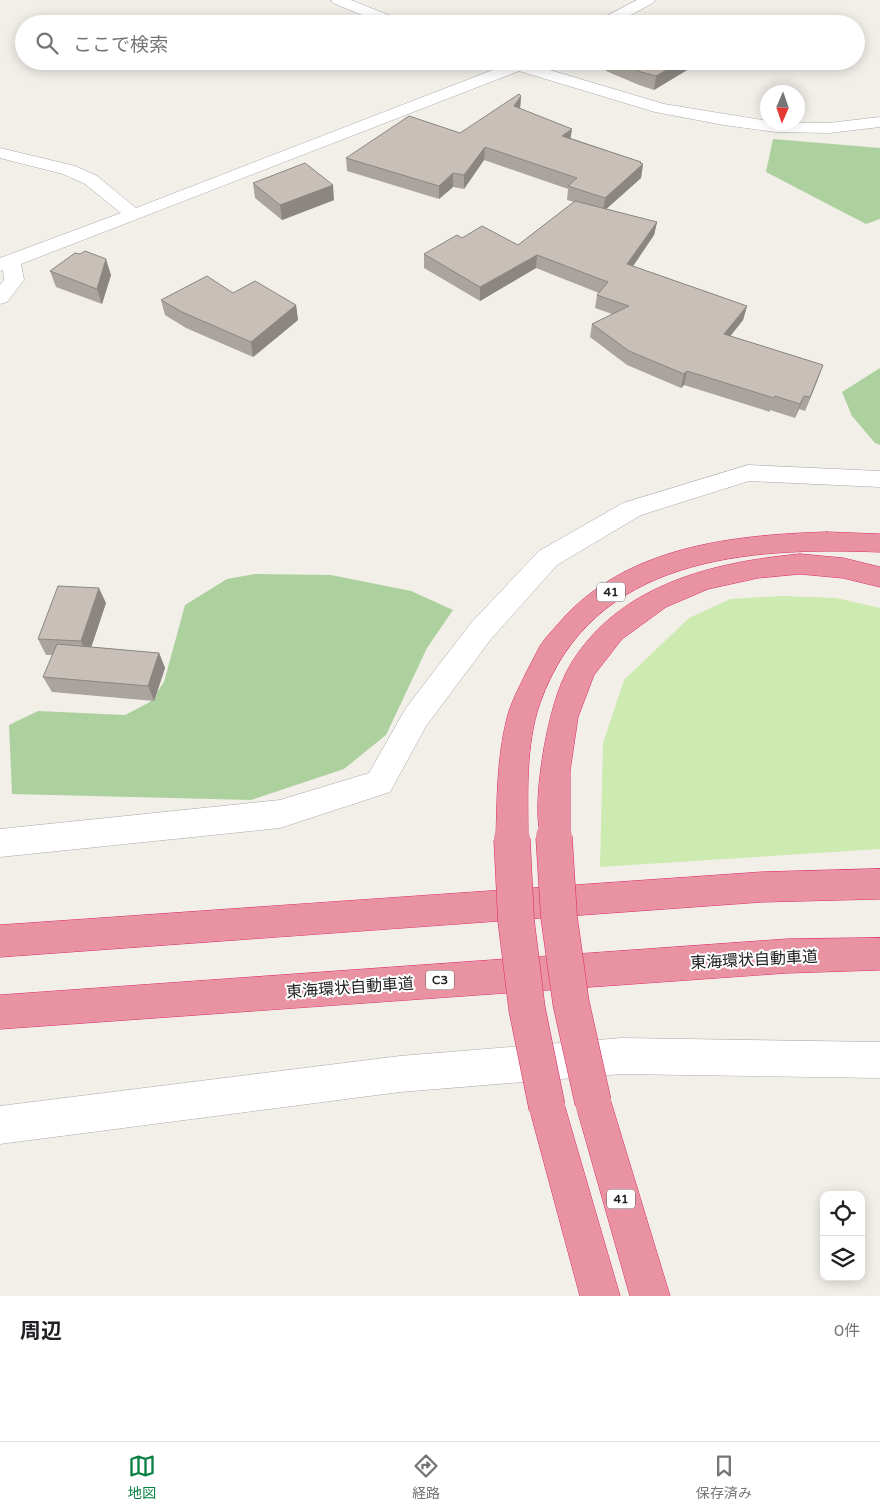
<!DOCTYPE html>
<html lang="ja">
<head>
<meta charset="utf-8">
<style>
  body { margin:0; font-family:"Varela Round","Noto Sans JP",sans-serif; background:#f6f6f6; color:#202124 }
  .controls { position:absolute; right:15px; bottom:15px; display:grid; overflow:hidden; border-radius:10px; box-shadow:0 2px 12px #0003 }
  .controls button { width:45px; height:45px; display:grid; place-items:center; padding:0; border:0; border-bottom:1px solid #e0e0e0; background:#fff; color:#202124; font:25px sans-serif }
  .compass { position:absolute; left:760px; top:85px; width:45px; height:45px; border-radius:50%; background:#fff; box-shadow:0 2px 12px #0003; rotate:182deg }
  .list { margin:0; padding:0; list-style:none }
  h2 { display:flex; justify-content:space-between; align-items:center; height:65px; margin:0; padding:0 20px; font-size:21px }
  h2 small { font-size:16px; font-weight:400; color:#757577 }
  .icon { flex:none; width:28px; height:28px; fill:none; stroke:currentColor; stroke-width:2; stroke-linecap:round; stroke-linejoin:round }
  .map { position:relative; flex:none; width:880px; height:1296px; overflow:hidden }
  .search { position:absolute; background:#fff; box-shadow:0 2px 12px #0003; left:15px; right:15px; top:15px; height:55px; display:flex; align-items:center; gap:12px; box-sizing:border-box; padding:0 18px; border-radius:28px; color:#757577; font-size:19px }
  .sheet { height:145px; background:#fff }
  nav { display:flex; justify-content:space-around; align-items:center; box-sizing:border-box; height:70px; border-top:1px solid #e0e0e0; background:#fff; font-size:14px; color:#757577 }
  nav a { display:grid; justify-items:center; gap:2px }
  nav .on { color:#0b8043 }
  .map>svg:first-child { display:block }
  .grass { fill:#cdebb0 }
  .forest { fill:#add19e }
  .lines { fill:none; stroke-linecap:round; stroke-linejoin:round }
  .minor-casing { stroke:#a9a9a9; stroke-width:1 }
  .highway-casing { stroke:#dc2a67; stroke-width:1 }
  .minor { fill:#fff; fill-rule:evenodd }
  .highway { fill:#e892a2; fill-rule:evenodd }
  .highway-bridge-far1-casing { stroke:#dc2a67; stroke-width:29; stroke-linecap:butt }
  .highway-bridge-casing { stroke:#dc2a67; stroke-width:37; stroke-linecap:butt }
  .highway-bridge-far1 { stroke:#e892a2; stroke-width:28 }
  .highway-bridge { stroke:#e892a2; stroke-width:36 }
  .wall { fill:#aba49e }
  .shaded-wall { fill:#8b8681 }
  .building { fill:#c7bfb8; stroke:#8b8681 }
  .labels { text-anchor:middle; stroke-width:4; stroke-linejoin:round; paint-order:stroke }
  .shield { fill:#fff; stroke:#646464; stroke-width:1 }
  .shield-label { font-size:12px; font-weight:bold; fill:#222 }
  .near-street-label { font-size:16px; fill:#222; stroke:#fff }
</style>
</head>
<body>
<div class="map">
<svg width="880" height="1296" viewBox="0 0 880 1296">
  <rect width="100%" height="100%" fill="#f2efe9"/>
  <path class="grass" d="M783,596L836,598L880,608V849L600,867L603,743L624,680L689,618L730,599Z"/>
  <g class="forest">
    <path d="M773,139L880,148V219L866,224L766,172Z"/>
    <path d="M880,368V445L875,443L852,416L842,392Z"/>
    <path d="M255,574L331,575L411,591L453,610L427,648L386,735L344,769L251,800L12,794L9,725L38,711L125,715L150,702L164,682L185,605L227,579Z"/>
  </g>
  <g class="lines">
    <g class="minor-casing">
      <g id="minor">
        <path d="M331,0H351L403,21L405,24H384L333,3Z"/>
        <path d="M637,0H655L653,3L614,24H595L597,21Z"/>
        <path d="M502,61H538L533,65L664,104L768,121V122L829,123L880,117V127L829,133L776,132L724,125L655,112L519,71L21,264L24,280L7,302L0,304V285L4,280L3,270L0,271V258L121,213L85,184L63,174L0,158V148L75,166L97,176L136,208L503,66Z"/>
        <path d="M748,465L880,471V487L749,481L641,515L557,565L491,639L426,726L390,792L280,828L0,857V829L280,800L369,773L406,708L471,623L539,551L623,503Z"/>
        <path d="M622,1038L880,1042V1078L622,1074L400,1092L0,1144V1106L400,1056Z"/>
      </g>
    </g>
    <g class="highway-casing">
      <g id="highway">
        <path d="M827,532L880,534V552C748,547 592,556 540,703C525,746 528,795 528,839L523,849L512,853L501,849L496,839C497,799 497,757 507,718C511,702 519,688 526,673C531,664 535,655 540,646C545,638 553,630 559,623C625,546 733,535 827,532Z"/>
        <path d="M800,554L843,558L880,567V587L843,578L800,574L758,578L708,589L666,607L622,639L594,675L578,717L570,771V832L565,842L554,846L543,842C533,821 540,772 544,748C549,721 557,686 572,662C621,584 714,562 800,554Z"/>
        <path d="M880,869V899L762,902L0,957V925L762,872Z"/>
        <path d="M880,938V970L787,973L0,1029V995L787,939Z"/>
        <path d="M593,1084L606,1089L611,1102L670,1296H630L575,1102L580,1089Z"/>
        <path d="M547,1089L560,1094L565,1107L620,1296H580L529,1107L534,1094Z"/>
      </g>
    </g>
    <use href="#minor" class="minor"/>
    <use href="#highway" class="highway"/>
    <g class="highway-bridge-far1-casing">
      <path id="highway-bridge-far1" d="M554,832V838"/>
    </g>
    <g class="highway-bridge-casing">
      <g id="highway-bridge">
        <path d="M554,837L559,917L571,1003L593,1102"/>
        <path d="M512,839L516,920L527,1009L547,1107"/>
      </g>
    </g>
    <use href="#highway-bridge-far1" class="highway-bridge-far1"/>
    <use href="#highway-bridge" class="highway-bridge"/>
  </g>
  <g class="wall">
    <path d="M607,61H702L654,90L639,85L606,71Z"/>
    <path d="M521,96L520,108L571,138L641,162V163L643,164L641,178L606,209L657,222L654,235L633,266L747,306L743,320L730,336L823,365L805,411L799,409L795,418L770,410V412L684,385L681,388L627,365L590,337L592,324L612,314L595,308L597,295L599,293L536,268L480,301L424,268V254L462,238L518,245L574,202L567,200L568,189L484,160L464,189L453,187L439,199L347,171L346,158L460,133Z"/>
    <path d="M253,183L334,200L282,220L255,198Z"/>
    <path d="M50,271L111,275L102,304L56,287Z"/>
    <path d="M233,293L296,305L298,320L253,357L186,328L165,315L161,300Z"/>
    <path d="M106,603L91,647L159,653L165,668L154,701L52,692L43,677L53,655H46L38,639Z"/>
  </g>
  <g class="shaded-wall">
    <path d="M682,61H702L654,90L656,76Z"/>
    <path d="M521,96L520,109L514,106Z"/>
    <path d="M572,129L570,142L562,136Z"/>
    <path d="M485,147L484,160L464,189V175Z"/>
    <path d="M641,162L640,166L643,164L641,178L603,212L605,198Z"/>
    <path d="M453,173V187L439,199V186Z"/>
    <path d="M333,185L334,200L282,220L280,205Z"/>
    <path d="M657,222L654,235L625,278L627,264Z"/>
    <path d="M537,255L536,268L480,301V287Z"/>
    <path d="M106,259L111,275L102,304L97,289Z"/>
    <path d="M296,305L298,320L253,357L251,342Z"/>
    <path d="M747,306L743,320L721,348L724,334Z"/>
    <path d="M823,365L818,379L805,411L810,397Z"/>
    <path d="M687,371L684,385L681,388L684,374Z"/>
    <path d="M804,396L799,409L795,418L800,404Z"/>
    <path d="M99,588L106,603L88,657L81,641Z"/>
    <path d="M159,653L165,668L154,701L148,686Z"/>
  </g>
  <g class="building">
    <path d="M617,61H682L656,76L641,72Z"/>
    <path d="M519,94L521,96L514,106L572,129L562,136L641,162L640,163L643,164L605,198L568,186L577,178L485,147L464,175L453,173L439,186L346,158L409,116L460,133Z"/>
    <path d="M305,163L333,185L280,205L253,183Z"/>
    <path d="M575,201L657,222L627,264L747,306L724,334L823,365L810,397L804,396L800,404L775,396L774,398L687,371L684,374L629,351L592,324L629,306L597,295L608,282L537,255L480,287L424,254L457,235L462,238L482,226L518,245Z"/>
    <path d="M85,251L106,259L97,289L50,271L75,253L80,254Z"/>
    <path d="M207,276L233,293L255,281L296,305L251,342L182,312L161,300Z"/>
    <path d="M58,586L99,588L81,641L38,639Z"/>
    <path d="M57,644L159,653L148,686L43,677Z"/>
  </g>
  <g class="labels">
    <g class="shield">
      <rect x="597" y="582.5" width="28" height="19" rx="4"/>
      <rect x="426" y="970.5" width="28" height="19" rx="4"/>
      <rect x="607" y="1189.5" width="28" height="19" rx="4"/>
    </g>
    <g class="shield-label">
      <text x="611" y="596">41</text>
      <text x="440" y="984">C3</text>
      <text x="621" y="1203">41</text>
    </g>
    <g class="near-street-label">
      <text transform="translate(754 959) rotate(-3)" y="6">東海環状自動車道</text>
      <text transform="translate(350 987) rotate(-4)" y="6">東海環状自動車道</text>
    </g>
  </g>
</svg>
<div class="controls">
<button><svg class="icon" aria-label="locate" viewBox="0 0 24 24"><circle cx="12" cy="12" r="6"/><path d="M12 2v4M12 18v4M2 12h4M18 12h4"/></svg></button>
<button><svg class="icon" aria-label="layers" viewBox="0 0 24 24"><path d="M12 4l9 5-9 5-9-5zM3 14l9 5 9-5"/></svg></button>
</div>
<svg class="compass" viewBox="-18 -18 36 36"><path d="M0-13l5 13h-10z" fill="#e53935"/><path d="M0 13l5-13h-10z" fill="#757577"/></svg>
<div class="search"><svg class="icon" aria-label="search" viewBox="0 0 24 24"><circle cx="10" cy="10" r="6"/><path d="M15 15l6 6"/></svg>ここで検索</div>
</div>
<section class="sheet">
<h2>周辺<small>0件</small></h2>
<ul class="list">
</ul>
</section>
<nav>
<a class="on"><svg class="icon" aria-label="map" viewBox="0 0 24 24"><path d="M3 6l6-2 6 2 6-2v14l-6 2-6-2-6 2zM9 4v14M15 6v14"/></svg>地図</a>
<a><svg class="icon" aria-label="directions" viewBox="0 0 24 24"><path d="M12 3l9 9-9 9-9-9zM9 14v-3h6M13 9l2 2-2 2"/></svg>経路</a>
<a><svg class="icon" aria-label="saved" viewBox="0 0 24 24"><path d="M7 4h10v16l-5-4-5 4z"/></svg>保存済み</a>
</nav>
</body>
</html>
